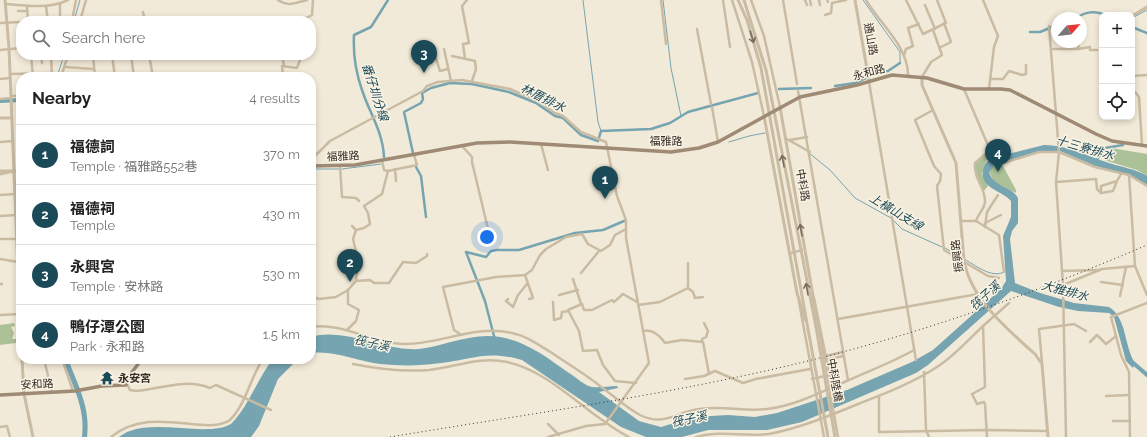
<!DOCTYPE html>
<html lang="en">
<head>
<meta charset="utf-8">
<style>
  body { margin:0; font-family:Raleway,"Noto Sans TC",sans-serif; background:#f2f2f2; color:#222 }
  .controls { position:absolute; right:12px; top:12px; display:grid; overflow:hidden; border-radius:8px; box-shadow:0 2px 6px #0003 }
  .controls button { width:36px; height:36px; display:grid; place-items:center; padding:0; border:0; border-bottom:1px solid #e0e0e0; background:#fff; color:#222; font:20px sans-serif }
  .compass { position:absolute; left:1051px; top:12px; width:36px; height:36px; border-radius:50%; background:#fff; box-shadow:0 2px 6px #0003; rotate:62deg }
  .you { position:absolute; left:487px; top:237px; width:14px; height:14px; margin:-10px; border:3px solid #fff; border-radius:50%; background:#1a73e8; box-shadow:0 0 0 6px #1a73e833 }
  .badge { display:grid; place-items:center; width:26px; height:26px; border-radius:50%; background:#1a4a58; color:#fff; font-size:13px; font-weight:700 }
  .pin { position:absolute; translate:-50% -33px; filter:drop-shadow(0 1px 2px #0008) }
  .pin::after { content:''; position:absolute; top:21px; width:14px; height:12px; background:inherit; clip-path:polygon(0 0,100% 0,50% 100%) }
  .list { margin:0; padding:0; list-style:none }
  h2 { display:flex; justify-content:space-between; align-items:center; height:52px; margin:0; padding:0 16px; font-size:17px }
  h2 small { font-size:13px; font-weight:400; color:#767676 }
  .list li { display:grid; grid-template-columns:26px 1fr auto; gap:12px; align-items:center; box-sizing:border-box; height:60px; padding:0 16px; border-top:1px solid #e0e0e0 }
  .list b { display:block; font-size:15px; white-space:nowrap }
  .list p { margin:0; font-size:13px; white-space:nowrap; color:#767676 }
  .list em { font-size:13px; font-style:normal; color:#767676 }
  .icon { flex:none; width:22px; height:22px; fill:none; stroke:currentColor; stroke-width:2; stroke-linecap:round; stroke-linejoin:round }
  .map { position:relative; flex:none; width:1147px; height:437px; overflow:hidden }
  .search { position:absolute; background:#fff; box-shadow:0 2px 6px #0003; left:16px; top:16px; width:300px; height:44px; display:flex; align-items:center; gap:10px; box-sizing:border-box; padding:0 14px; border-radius:16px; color:#767676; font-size:15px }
  .panel { position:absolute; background:#fff; box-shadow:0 2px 6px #0003; left:16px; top:72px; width:300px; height:292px; border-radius:16px }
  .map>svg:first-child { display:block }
  .green { fill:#acc197 }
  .water { fill:#76a4b0 }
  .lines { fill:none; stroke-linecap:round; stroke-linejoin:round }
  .stream { stroke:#76a4b0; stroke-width:1 }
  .canal { stroke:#76a4b0; stroke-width:2.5 }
  .river { stroke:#76a4b0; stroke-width:4 }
  .minor { stroke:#cabba3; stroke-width:2.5 }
  .tertiary { stroke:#cabba3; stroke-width:3 }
  .secondary { stroke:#9e8a75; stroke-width:3.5 }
  .rail { stroke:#352d26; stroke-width:1; stroke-dasharray:1 3; stroke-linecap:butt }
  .minor-bridge { stroke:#cabba3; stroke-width:2.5 }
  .tertiary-bridge { stroke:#cabba3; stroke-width:3 }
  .oneway { stroke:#786d5e }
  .labels { text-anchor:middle; stroke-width:3; stroke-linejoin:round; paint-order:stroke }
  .street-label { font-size:11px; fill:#352d26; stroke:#faf3e4 }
  .poi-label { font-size:11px; font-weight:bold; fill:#352d26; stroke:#faf3e4; text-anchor:start }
  .water-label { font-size:12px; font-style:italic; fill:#1a4a58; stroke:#faf3e4 }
</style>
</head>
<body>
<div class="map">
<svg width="1147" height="437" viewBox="0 0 1147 437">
  <rect width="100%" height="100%" fill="#f2ead8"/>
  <g class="green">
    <path d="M1111,148L1147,154V176L1137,170L1104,160Z"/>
    <path d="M990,150L994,157L986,161L983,169L990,170L996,164H1002L1016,190V193L994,182L989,171H983L982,174L988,186L983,192C979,183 974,174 975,163Z"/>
    <path d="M14,323L15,326L11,327L14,333L12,339H16V343L0,345V325Z"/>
  </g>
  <g class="water">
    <path d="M1044,145C1067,145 1087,156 1109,163C1122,167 1135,169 1147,176V185L1129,175L1095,166L1060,151L1039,152L996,164L989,172C994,188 1011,185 1018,198V223L1012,231L1010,239L1015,283L1040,293L1074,303L1109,307C1127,318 1124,346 1135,363L1133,368L1126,361L1114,317L1109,313L1078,311L1059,307L1011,291L928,365L916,373L802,422L767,430H708L682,437H646L621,427L522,360C487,350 474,359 441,363C421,366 400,366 380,364C356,361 335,350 311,353V337C347,327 383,352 419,349C445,346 472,332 500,337C526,341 548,358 569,373C576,377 585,386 592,387C600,388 609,386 617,386L618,388L599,392L639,421L661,427L694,417L728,415L755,417L777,413L847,390L912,362L933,350L1001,289L1006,281L1003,236L1011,217V201C1002,190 980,189 983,170C984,164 987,161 992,158Z"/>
    <path d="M63,359H68C78,385 91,409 87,437H82C86,408 72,386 63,359Z"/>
    <path d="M273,359H298L278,379L259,426L251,437H119C122,435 126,432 130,431C159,420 209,437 231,424C249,406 257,379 273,359Z"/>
  </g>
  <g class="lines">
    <g class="stream">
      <path d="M583,0L598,122L601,131"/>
      <path d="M663,0L671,68L681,116"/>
      <path d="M863,0L900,52V63"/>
      <path d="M1132,18L1147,10"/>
      <path d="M74,21L80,0"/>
      <path d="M57,77L64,55"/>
      <path d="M729,142L749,136L765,133"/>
      <path d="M809,153L830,170L855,198L891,218"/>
      <path d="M311,169H339"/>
      <path d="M342,169L381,164"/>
      <path d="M893,220L902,229L942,247"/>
      <path d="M945,248L962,257"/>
      <path d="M964,259C975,265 992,279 1004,272"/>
    </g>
    <g class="canal">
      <path d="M1077,18C1084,12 1096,10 1105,15"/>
      <path d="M1132,27L1147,33"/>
      <path d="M1030,32H1040L1057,25"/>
      <path d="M835,86L855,83L879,72L888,71L900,63"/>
      <path d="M779,89L811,88"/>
      <path d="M413,153L404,112L421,103L423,99L422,93L431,88L450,83L472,84L509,92L536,103L555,116L563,118L581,135L598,141L601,131L651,129L670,123L688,112L758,93"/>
      <path d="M384,157C383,132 369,112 362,90C356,73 353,53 354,35L371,27L388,0"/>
      <path d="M1096,161L1105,148L1123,145"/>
      <path d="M416,167L421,176L426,217"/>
      <path d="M495,340L485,301L466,252L486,257L491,251L497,250H519L575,233L603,230L624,221"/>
    </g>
    <g class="river">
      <path d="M0,101L21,100"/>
      <path d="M1131,361L1147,375"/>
    </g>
    <g class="minor">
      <path d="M278,0C288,7 295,3 307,0"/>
      <path d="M661,0L666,44"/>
      <path d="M723,0L730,47"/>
      <path d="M732,0L752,62L764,116"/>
      <path d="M751,0L764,36L780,107"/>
      <path d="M783,0L797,84"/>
      <path d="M805,0L807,5"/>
      <path d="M810,0L811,5"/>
      <path d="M819,0L820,5"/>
      <path d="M827,0L828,2"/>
      <path d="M866,0C880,24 908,46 908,75"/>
      <path d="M906,0L923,34L946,23L937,0"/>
      <path d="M983,0L998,36L994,47L989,89"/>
      <path d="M6,4C26,6 49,9 68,0"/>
      <path d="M60,4V21"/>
      <path d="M925,5L935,29"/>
      <path d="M27,6L28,21"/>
      <path d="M46,6L48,21"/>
      <path d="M18,11H27"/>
      <path d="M143,12L145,21"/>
      <path d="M825,15L831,13L832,3L846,0"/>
      <path d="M72,21L76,0"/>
      <path d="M80,21L86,0"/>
      <path d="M82,21L144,19"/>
      <path d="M300,21L312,15L313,0"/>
      <path d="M0,23L21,22"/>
      <path d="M1049,26L1059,152L1056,182L1063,285L1066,437"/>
      <path d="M697,29L711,104"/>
      <path d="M1132,29L1134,31L1132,43"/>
      <path d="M939,48L951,42L944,23"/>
      <path d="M444,49L451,81"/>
      <path d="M1052,49H1078L1079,42"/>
      <path d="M1078,49L1090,47V50H1097"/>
      <path d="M0,50L21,48"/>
      <path d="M434,52L440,71L448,69"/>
      <path d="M31,55L33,77"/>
      <path d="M41,55L42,63"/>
      <path d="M51,55L52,77"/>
      <path d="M93,55L95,77"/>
      <path d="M112,55L115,77"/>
      <path d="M131,55L134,77"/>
      <path d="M149,55L153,77"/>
      <path d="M282,55L284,66"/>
      <path d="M904,55L906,49L913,46L908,28L919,24"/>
      <path d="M452,56L475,61L476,69L472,81"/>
      <path d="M465,59L463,44L469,43L462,6L467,0"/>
      <path d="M65,67L94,69"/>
      <path d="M10,74L52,73"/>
      <path d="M1132,76L1147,75"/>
      <path d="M61,77L68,55"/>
      <path d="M283,77L282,66L297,68L302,55"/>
      <path d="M922,77L931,62L942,55L933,30"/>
      <path d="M0,79L10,78"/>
      <path d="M990,79H1003L1009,71L1022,75L1026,74V65"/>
      <path d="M869,82L916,360"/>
      <path d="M964,89L990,150L1000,164L1039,152H1059L1095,167L1129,175L1147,186"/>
      <path d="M1132,90L1136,93L1139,97L1142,145"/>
      <path d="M798,91L848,380"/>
      <path d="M11,96H21"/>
      <path d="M0,99L11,98"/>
      <path d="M712,107L718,142"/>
      <path d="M933,110L915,120L934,166L941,174L940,181L937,186L944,250L988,276L999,278"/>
      <path d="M785,138L810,152"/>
      <path d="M790,140L807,137"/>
      <path d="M0,142L13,141"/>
      <path d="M541,144L548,170"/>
      <path d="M462,146L472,157V162L488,229"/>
      <path d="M311,152L317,153"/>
      <path d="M311,160L330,141L423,91L427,86L438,82L462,80L510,89L539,102L555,113L563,116L581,132L606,142L617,196L626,220V238L649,363L605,424"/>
      <path d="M340,166L342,197L356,198L359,201"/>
      <path d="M395,169L396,181"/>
      <path d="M388,171L417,165L414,155"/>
      <path d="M1129,175L1135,266L1147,295"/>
      <path d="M1056,182L1096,179L1097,189L1101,193V186L1117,181L1121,174"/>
      <path d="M1101,193L1113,191L1117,181"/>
      <path d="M0,195L15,194"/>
      <path d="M0,216L16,215"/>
      <path d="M962,221H976L999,235L1004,272"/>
      <path d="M976,221C978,214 984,210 985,202C986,188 973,178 975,163L990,150"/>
      <path d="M985,223L1001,215"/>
      <path d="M352,226L356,230L353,239L358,260L356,281"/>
      <path d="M985,227L987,212L998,195"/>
      <path d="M356,230L364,228L370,224L368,213L364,206L382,194L388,171L384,170L382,161"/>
      <path d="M0,239H21"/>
      <path d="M791,253L802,250"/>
      <path d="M0,259L18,262"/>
      <path d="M688,263V288"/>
      <path d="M1062,271L1099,270"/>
      <path d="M581,273L599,251"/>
      <path d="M525,275L533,298L529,299"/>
      <path d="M573,279L581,304"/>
      <path d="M1101,282L1123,285"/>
      <path d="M0,284H2"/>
      <path d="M1063,285L1102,269L1135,266"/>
      <path d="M559,295L578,290"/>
      <path d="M311,296L319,299L336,297L348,290L356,281L370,280L374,283H389L403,262L416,263L427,256V254"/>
      <path d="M1120,296L1126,267"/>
      <path d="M814,298L832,387"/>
      <path d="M508,299L506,301L513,307L518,295L527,284"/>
      <path d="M553,302L554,320L561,318L562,312L569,311"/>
      <path d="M638,305L660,302L688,288L693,292L695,298L703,297"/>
      <path d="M0,315L21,314"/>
      <path d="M838,319L978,294"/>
      <path d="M311,327C343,322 371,343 403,344C440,345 474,324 512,333C527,336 539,345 552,353C568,364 585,374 600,386C614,396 625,407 640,415C664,427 676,412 699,409C722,405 744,412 767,409C795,406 823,391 849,380C871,370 893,362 914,350"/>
      <path d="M347,330L356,321L359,310L348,304V290"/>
      <path d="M643,331C652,329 660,336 665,343L682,340L703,342L709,374"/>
      <path d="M460,334L454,330L443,287L496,277L525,275L532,270L540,255L546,249L566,237L582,234L588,244L601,251L610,245L615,235L626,229"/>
      <path d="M702,342V339L706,337L708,331L704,323"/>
      <path d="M1090,342L1097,335L1106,344L1116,336"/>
      <path d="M826,356L843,352"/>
      <path d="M44,359L52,392"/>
      <path d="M62,359L73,391"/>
      <path d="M826,360L843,356"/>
      <path d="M1042,363L1039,329L1074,324L1086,331"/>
      <path d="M353,364C378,369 403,372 429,370C456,367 480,356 507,362C551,371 589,417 629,437"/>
      <path d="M924,372L926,430L929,437"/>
      <path d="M685,379L704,376L715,371L743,383L756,379L810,369"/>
      <path d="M812,379L825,376"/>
      <path d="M636,383L615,381L603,365L597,350L583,351L579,331L568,310L582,304L584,310H592L612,300L614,302L623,294L637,302"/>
      <path d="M127,384L130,390L136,391C163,389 183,378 210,388L216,385L271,410"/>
      <path d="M879,396V432L987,430L1047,431"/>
      <path d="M1106,396L1129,395"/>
      <path d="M1113,421H1130"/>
      <path d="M548,424L559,435"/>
      <path d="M0,427L7,426L10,437"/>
      <path d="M111,437C152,404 205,437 230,420C246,404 250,378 263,359"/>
      <path d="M548,437L586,426L605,424"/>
      <path d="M696,437C720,430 744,437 769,434C800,428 829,416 858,404C886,393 915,382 940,365C956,354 969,339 983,326"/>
      <path d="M987,437L985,404L984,402L977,404L972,394L985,387L983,326L1009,303"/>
      <path d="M1130,437L1129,372L1121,355L1111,317L1147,303"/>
    </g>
    <g class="tertiary">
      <path d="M5,0L9,48L21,345"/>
      <path d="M738,0L747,20L761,68L808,329"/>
      <path d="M744,0L766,70L816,327"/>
      <path d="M855,0L869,81"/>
      <path d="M1132,16L1147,7"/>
      <path d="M922,77V85L956,163L964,261C971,299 1007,329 1035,354L1042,364L1048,437"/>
      <path d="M780,107L813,296L815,319"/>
      <path d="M764,116L797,293L805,320"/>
      <path d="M0,118H12"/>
      <path d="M0,171H21"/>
      <path d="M0,174L14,171"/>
      <path d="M22,359L24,394L33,437"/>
    </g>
    <g class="secondary">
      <path d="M311,166L355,165L477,143L510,142L671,152L699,148L718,142L800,97L857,85L892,75L927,78L964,89H1001L1010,90L1096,134L1112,141L1147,146"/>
      <path d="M0,395L75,391L102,386L126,385L129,376L142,359"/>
    </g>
    <path class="rail" d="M390,437C540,412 692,392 839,353C944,325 1047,288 1147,245"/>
    <g class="minor-bridge">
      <path d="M813,296L838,437"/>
      <path d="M799,302L824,437"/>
    </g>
    <g class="tertiary-bridge">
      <path d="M816,327L835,437"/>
      <path d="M808,329L828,437"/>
    </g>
  </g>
  <defs><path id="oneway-shaft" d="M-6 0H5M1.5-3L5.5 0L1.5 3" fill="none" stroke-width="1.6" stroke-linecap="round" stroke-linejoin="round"/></defs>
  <g class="oneway">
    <use href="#oneway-shaft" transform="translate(752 37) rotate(73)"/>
    <use href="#oneway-shaft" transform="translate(783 161) rotate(-101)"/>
    <use href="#oneway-shaft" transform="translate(801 230) rotate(-100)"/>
    <use href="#oneway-shaft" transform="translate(807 289) rotate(-100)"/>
  </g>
  <defs>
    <g id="temple-bare" transform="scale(1.08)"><path d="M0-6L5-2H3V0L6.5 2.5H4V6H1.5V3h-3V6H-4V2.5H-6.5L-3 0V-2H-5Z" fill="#1a4a58" stroke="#faf3e4" stroke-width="2.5" paint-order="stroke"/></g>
  </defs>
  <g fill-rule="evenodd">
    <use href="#temple-bare" x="107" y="378"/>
  </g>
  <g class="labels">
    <g class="street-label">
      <text transform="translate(871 39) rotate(80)" y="4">通山路</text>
      <text transform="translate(869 72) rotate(-15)" y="4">永和路</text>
      <text x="666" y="145">福雅路</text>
      <text transform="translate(343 156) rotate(-3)" y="4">福雅路</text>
      <text transform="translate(803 185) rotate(80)" y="4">中科路</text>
      <text transform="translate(957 256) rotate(-97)" y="4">振興路</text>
      <text transform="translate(835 380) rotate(80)" y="4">中科陸橋</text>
      <text transform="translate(37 384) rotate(-3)" y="4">安和路</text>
    </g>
    <g class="poi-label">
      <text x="118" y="382">永安宮</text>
    </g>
    <g class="water-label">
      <text transform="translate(375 92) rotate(72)" y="4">番仔圳分線</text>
      <text transform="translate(543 98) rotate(27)" y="4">林厝排水</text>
      <text transform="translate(1085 148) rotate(16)" y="4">十三寮排水</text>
      <text transform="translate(896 212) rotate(31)" y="4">上橫山支線</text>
      <text transform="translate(1065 291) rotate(15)" y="4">大雅排水</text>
      <text transform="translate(985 296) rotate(-42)" y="4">筏子溪</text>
      <text transform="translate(372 343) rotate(12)" y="4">筏子溪</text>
      <text transform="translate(689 419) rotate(-12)" y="4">筏子溪</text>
    </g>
  </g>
</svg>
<div class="controls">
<button>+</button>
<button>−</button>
<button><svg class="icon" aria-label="locate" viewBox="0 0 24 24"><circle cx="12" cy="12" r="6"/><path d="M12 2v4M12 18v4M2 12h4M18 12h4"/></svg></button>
</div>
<svg class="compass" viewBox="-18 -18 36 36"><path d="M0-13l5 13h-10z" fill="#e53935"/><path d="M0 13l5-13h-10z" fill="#767676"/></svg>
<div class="you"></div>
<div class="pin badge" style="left:605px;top:199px">1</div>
<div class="pin badge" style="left:350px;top:282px">2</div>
<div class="pin badge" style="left:424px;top:73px">3</div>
<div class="pin badge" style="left:998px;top:172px">4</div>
<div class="search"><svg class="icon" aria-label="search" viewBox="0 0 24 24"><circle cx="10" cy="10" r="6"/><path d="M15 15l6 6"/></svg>Search here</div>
<section class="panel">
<h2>Nearby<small>4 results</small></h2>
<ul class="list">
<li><span class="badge">1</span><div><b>福德詞</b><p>Temple · 福雅路552巷</p></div><em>370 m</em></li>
<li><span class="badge">2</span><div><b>福德祠</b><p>Temple</p></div><em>430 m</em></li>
<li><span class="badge">3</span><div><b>永興宮</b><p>Temple · 安林路</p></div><em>530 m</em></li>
<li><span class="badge">4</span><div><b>鴨仔潭公園</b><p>Park · 永和路</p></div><em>1.5 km</em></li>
</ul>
</section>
</div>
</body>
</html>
